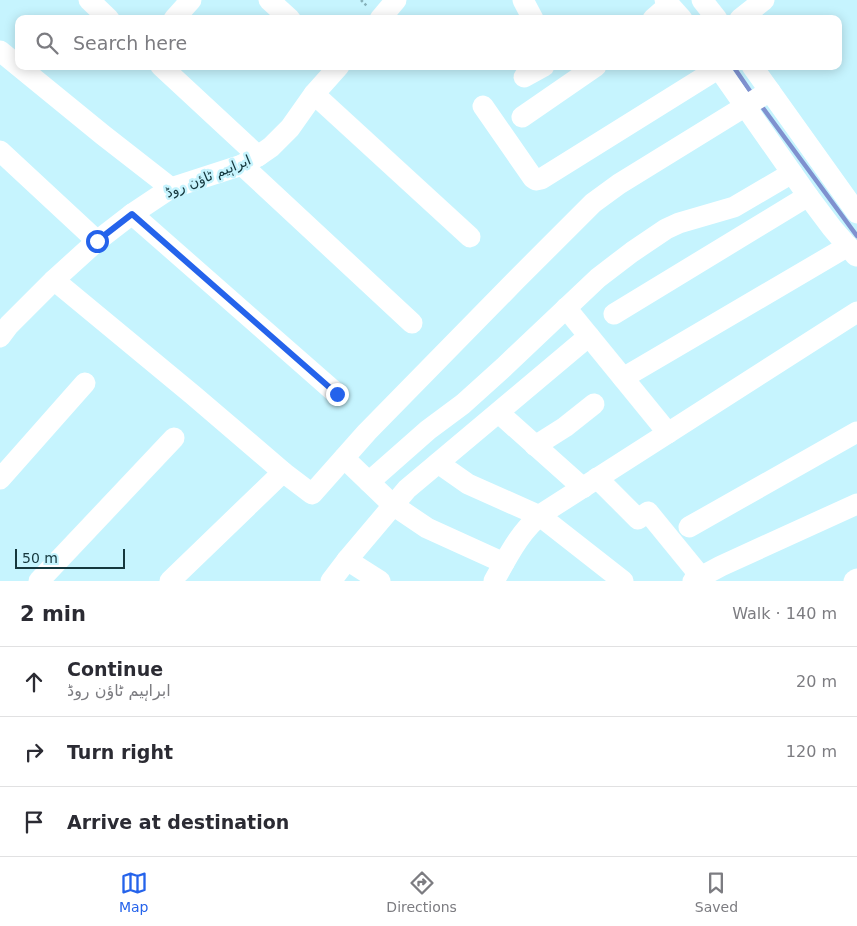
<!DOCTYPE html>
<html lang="en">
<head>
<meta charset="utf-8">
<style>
  body { margin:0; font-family:"DejaVu Sans",Vazirmatn,sans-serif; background:#f7f7f7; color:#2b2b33 }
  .scale { position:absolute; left:15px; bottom:12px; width:110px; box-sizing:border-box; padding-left:5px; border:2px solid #15373d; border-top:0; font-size:14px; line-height:18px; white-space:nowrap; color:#15373d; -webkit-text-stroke:4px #c6f4fe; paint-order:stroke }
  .stop { position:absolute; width:15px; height:15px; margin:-11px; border:4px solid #2563eb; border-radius:50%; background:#fff }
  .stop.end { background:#2563eb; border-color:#fff; box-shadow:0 1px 5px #0008 }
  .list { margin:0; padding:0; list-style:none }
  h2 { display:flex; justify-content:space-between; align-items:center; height:65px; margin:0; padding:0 20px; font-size:21px }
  h2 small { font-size:16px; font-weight:400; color:#7c7c81 }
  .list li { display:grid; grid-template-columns:32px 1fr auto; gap:15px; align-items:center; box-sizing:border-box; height:70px; padding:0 20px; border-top:1px solid #e1e1e2 }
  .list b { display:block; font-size:19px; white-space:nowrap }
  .list p { margin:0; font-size:16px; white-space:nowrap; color:#7c7c81 }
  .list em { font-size:16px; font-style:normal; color:#7c7c81 }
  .icon { flex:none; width:28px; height:28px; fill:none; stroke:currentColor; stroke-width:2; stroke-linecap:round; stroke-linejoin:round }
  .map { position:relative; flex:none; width:857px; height:581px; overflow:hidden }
  .search { position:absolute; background:#fff; box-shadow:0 2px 12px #0003; left:15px; right:15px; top:15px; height:55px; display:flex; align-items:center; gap:12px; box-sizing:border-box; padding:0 18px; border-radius:10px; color:#7c7c81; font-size:19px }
  .sheet { height:275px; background:#fff }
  nav { display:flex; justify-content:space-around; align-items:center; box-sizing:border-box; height:70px; border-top:1px solid #e1e1e2; background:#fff; font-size:14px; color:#7c7c81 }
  nav a { display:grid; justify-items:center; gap:2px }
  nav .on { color:#2563eb }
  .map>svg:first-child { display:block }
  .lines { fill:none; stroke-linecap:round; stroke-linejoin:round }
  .stream { stroke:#7f91cf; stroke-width:4.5 }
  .path { stroke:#87b1ba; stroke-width:2.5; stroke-dasharray:2.5 2.5; stroke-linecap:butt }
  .minor { stroke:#fff; stroke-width:21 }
  .route { stroke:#2563eb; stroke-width:6 }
  .labels { text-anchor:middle; stroke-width:5; stroke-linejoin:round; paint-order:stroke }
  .street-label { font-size:14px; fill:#15373d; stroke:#c6f4fe }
</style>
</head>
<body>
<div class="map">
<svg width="857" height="581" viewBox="0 0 857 581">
  <rect width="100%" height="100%" fill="#c6f4fe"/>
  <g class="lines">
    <g class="stream">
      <path d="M733,66L752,94"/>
      <path d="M760,104L857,236"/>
    </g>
    <path class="path" d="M361,0L367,6"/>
    <g class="minor">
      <path d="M89,0L109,19"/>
      <path d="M269,0L290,19"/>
      <path d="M523,0L533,19"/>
      <path d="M665,0L682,19"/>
      <path d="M702,0L717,19"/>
      <path d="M174,19L191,0"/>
      <path d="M380,19L396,0"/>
      <path d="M653,19L669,5"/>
      <path d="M740,19L764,0"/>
      <path d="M0,51L103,135L171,188"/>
      <path d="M161,66L258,156"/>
      <path d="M717,66L808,196L832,228L856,256"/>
      <path d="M752,66L857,213"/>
      <path d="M524,77L544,66"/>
      <path d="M314,94L470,237"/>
      <path d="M483,106L533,178L536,180L541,179L719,68"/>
      <path d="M522,117L596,66"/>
      <path d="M0,151L97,241"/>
      <path d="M242,165L412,323"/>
      <path d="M132,214L337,394"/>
      <path d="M54,280L193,395L283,472L312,494L367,432L515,281L593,203L619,184L770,91"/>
      <path d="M566,308L668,433"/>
      <path d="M614,314L808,196"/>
      <path d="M0,337L9,325L54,280L97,241L132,214L171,188L242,165L258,156L271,147L290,128L314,94L339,66"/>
      <path d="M623,378L848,246"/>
      <path d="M499,413L583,488"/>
      <path d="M535,446L565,427L594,404"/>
      <path d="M344,458L393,505L427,528L504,563"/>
      <path d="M438,463L468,484L540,516L623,581"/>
      <path d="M597,478L638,519L648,512L701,577"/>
      <path d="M0,479L85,383"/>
      <path d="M369,482L428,430L463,404L504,367L598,278L632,252L666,229L679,223L734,207L792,173"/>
      <path d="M689,527L857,432"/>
      <path d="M347,560L380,581"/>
      <path d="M39,581L174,438"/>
      <path d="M170,581L283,472"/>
      <path d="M331,581L347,560L407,489L589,336"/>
      <path d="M494,581C508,556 520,531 543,513L857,312"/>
      <path d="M693,581L721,566L857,504"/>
      <path d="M854,581L857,579"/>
    </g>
  </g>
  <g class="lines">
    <path class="route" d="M97,241L132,214L337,394"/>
  </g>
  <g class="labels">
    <g class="street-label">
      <text transform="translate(208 176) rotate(-22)" y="5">ابراہیم ٹاؤن روڈ</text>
    </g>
  </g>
</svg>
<div class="scale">50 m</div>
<div class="stop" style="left:97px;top:241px"></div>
<div class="stop end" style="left:337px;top:394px"></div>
<div class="search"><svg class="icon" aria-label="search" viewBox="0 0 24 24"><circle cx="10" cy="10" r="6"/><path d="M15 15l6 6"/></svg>Search here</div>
</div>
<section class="sheet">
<h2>2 min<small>Walk · 140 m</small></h2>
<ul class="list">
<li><svg class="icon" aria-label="ahead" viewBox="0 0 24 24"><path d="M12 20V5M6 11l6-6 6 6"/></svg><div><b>Continue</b><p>ابراہیم ٹاؤن روڈ</p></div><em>20 m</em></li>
<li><svg class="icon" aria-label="right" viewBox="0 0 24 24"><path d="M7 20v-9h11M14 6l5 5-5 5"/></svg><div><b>Turn right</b></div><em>120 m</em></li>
<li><svg class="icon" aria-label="arrive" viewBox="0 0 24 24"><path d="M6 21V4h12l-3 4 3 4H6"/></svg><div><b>Arrive at destination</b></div></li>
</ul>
</section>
<nav>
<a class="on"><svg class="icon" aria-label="map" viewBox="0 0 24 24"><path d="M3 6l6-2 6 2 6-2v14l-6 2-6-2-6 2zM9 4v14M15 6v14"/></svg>Map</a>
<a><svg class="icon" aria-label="directions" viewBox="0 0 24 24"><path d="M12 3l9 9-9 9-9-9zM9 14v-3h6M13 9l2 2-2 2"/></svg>Directions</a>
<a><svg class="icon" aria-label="saved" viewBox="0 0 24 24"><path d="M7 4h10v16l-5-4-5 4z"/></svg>Saved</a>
</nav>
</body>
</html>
